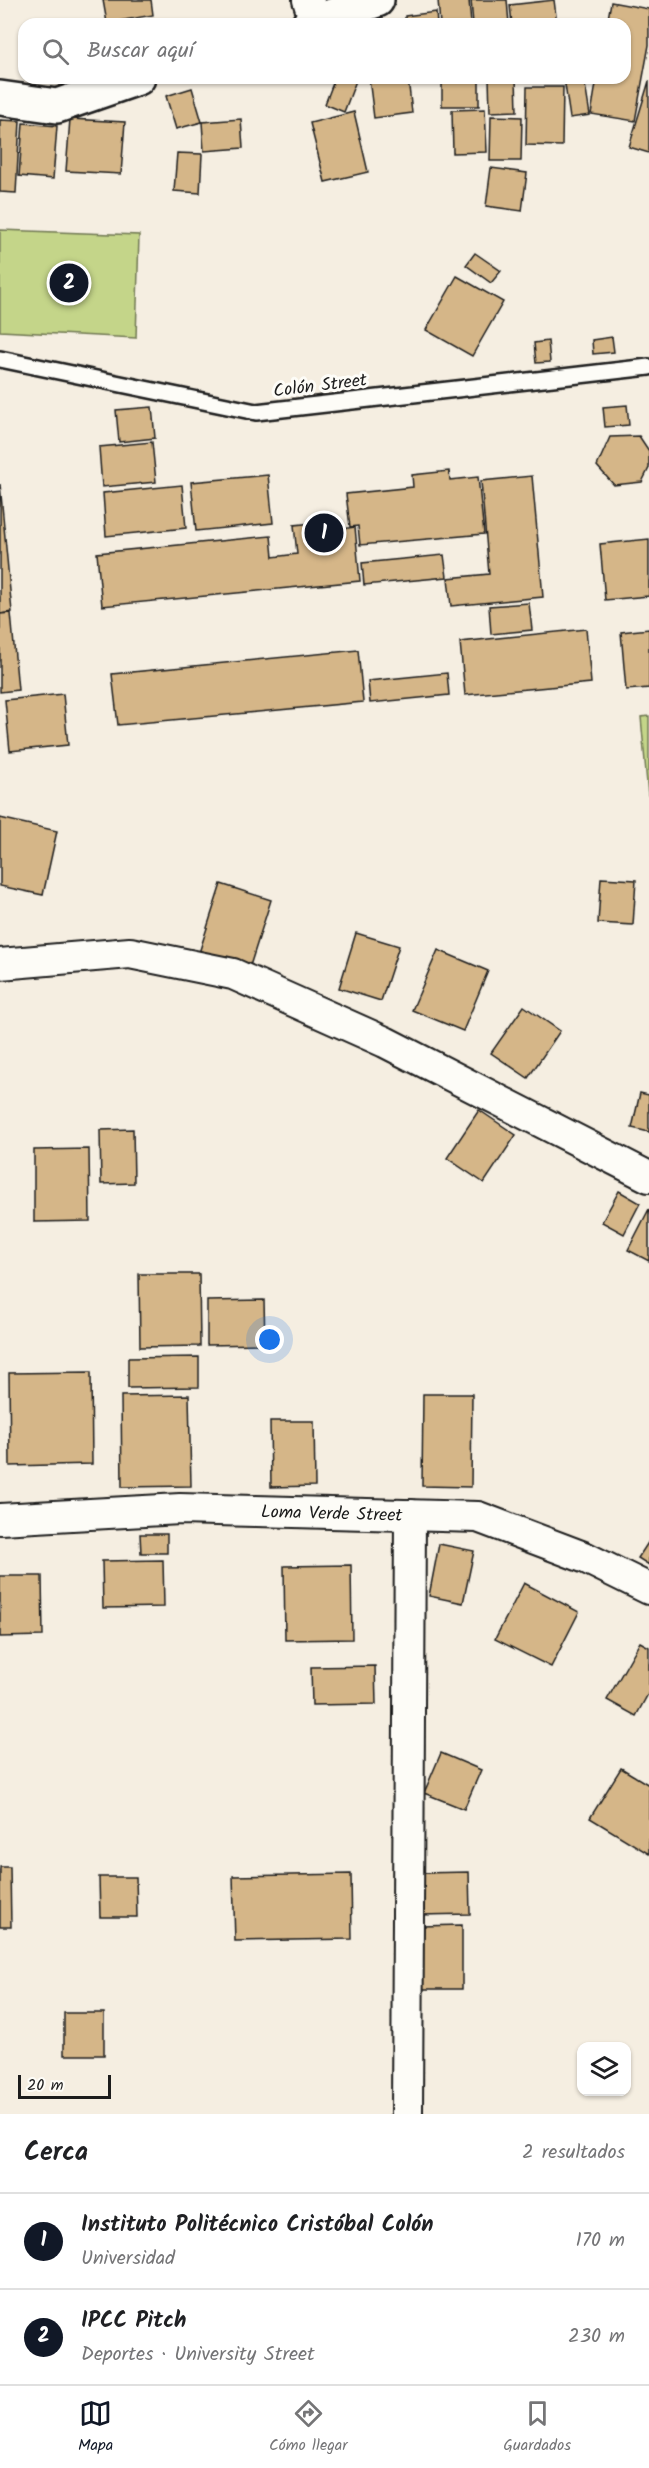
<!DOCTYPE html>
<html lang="es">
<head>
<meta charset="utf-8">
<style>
  body { margin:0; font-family:Kalam,sans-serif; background:#f6f6f6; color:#202124 }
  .controls { position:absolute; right:18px; bottom:18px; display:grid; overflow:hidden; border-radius:12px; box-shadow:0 2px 4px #0004 }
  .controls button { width:54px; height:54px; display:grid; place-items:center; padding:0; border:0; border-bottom:2px solid #e0e0e0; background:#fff; color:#202124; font:30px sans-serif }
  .scale { position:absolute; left:18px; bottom:15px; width:93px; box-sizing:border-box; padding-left:6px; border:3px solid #1c1c1c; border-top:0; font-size:16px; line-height:21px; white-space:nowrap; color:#1c1c1c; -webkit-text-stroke:4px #fdfcf7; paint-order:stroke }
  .you { position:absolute; left:270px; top:1340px; width:21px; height:21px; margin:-15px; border:4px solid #fff; border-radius:50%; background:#1a73e8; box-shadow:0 0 0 9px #1a73e833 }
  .badge { display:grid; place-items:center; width:39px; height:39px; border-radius:50%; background:#111827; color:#fff; font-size:20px; font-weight:700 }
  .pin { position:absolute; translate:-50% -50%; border:3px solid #fff; box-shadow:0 2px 6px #0006 }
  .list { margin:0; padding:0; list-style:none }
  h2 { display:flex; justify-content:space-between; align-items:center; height:78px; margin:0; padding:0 24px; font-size:26px }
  h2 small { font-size:20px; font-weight:400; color:#757577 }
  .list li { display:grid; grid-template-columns:39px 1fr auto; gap:18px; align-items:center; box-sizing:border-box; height:96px; padding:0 24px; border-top:2px solid #e0e0e0 }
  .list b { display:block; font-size:22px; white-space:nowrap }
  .list p { margin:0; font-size:20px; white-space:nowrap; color:#757577 }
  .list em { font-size:20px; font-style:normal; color:#757577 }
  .icon { flex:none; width:33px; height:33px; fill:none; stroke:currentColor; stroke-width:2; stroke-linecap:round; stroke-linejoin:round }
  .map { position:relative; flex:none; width:649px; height:2114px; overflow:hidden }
  .search { position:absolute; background:#fff; box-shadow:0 2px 4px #0004; left:18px; right:18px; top:18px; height:66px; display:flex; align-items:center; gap:15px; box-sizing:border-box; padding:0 21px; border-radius:18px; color:#757577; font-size:22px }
  .sheet { height:270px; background:#fff }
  nav { display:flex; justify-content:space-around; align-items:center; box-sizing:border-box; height:84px; border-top:2px solid #e0e0e0; background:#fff; font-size:16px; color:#757577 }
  nav a { display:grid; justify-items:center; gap:3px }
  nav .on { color:#111827 }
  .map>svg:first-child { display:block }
  .green { fill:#c4d589; stroke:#707852; stroke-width:1.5 }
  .building { fill:#d5b688; stroke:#1c1c1c; stroke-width:1.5 }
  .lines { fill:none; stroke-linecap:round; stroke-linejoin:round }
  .service-casing { stroke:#1c1c1c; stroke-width:20 }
  .minor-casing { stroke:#1c1c1c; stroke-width:34 }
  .tertiary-casing { stroke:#1c1c1c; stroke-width:38 }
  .service { stroke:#fdfcf7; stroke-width:15 }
  .minor { stroke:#fdfcf7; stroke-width:30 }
  .tertiary { stroke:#fdfcf7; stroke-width:33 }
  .labels { text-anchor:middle; stroke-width:6; stroke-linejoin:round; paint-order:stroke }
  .street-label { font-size:18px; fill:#1c1c1c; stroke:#fdfcf7 }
</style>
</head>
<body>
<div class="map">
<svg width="649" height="2114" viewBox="0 0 649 2114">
  <rect width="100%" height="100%" fill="#f5eee1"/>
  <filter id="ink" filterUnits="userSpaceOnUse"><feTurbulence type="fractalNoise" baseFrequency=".0167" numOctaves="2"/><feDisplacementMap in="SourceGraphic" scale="12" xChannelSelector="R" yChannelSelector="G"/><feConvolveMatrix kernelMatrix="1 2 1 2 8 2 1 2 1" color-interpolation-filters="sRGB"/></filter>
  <g filter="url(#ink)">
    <g class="green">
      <path d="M0,230L139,235L136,338L0,331Z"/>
      <path d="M649,716V795H648L641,717Z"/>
    </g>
    <g class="building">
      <path d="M103,0H151L153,15L107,23Z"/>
      <path d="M438,0H469L471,24H440Z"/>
      <path d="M471,0H507L509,24H473Z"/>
      <path d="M554,0L557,24H512L510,5Z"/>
      <path d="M611,2L649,9V45L635,121L591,114L597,78H625V24H607Z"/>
      <path d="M436,12L437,24H405V16Z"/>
      <path d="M579,20V24H564V21Z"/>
      <path d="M335,78H357L344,112L325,104Z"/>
      <path d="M369,78H408L412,113L374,118Z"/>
      <rect x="442" y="78" width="37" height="28"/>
      <path d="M489,78H516L517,111L490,112Z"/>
      <path d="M564,78H584L590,115L570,118Z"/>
      <path d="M649,81V153L629,147Z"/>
      <path d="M527,87H563L562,146L526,145Z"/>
      <path d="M192,88L202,122L176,129L166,96Z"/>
      <path d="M485,109L487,152L453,153L452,110Z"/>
      <path d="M354,112L368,172L325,182L310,123Z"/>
      <path d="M491,116L522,117L521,161H490Z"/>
      <path d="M70,119L125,122L121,174L66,171Z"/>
      <path d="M241,119L243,148L204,151L202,122Z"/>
      <path d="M0,120L20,121L16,193L0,192Z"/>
      <path d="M23,123L57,126L53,179L19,176Z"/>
      <path d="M177,153L202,154L200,193L174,191Z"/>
      <path d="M491,168L527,173L522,211L486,206Z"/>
      <path d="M475,253L501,271L491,283L466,265Z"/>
      <path d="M457,276L503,302L472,356L426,330Z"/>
      <path d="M612,337L614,352L593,354L592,340Z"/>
      <path d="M548,341L550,362L536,363L534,343Z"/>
      <path d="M627,405L629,425L605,427L603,407Z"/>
      <path d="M152,407L155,438L119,442L116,410Z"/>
      <path d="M639,436L649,451V468L642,482L614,485L597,466L610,437Z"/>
      <path d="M152,442L156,482L102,487L99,447Z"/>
      <path d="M449,471L450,480L478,477L484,534L360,545L358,526L350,527L346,494L413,487L412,475Z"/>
      <path d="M268,475L273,523L196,531L191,482Z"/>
      <path d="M532,476L543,597L451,606L448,578L489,574L481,481Z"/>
      <path d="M0,484L12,612L0,614Z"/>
      <path d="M182,485L186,528L106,536L103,493Z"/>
      <path d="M334,521L335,530L355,527L360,581L102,606L97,553L271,536L273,557L297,554L294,525Z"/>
      <path d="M649,539V596L605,600L600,544Z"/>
      <path d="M444,555L447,577L364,585L362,563Z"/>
      <path d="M529,603L532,630L491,634L489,606Z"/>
      <path d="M11,613L18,690L0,692V614Z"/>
      <path d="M586,629L591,683L465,695L460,642Z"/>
      <path d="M649,629V688L626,690L621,632Z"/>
      <path d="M358,650L363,702L118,725L112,674Z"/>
      <path d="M447,673L449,695L370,703L368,681Z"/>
      <path d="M63,694L68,745L10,751L5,700Z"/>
      <path d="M0,818L57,831L43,895L0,886Z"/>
      <path d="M601,878L636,880L633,925L598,923Z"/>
      <path d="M221,884L271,900L249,969L199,953Z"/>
      <path d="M356,933L399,946L381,1001L339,988Z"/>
      <path d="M438,950L488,971L463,1031L412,1010Z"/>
      <path d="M524,1006L560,1031L528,1078L491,1053Z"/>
      <path d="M640,1093L649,1095V1132L632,1128Z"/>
      <path d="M479,1110L516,1135L484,1183L447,1158Z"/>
      <path d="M133,1129L134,1183L101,1184L100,1130Z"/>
      <path d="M89,1149L90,1221L34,1222V1150Z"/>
      <path d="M619,1191L640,1203L624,1234L602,1222Z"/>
      <path d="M649,1209V1261L628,1250Z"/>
      <path d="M139,1274H199L200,1346L140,1347Z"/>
      <path d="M264,1300L265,1344L207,1345V1301Z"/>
      <path d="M199,1357V1387L128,1388V1358Z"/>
      <path d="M91,1372L92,1464L10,1466L9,1373Z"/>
      <path d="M423,1394H472L471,1487L422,1486Z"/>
      <path d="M189,1395L191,1486L122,1487L121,1396Z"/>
      <path d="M270,1421H314L315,1486L271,1487Z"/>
      <path d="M140,1534H167V1553H141Z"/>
      <path d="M649,1541V1565L638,1558Z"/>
      <path d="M439,1544L474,1551L463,1603L429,1596Z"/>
      <path d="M163,1560L164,1607L103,1608L102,1561Z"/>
      <path d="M351,1565L352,1639L285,1640L284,1566Z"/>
      <path d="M0,1576H42L43,1636L0,1637Z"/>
      <path d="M524,1583L579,1612L551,1667L495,1639Z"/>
      <path d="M640,1642L649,1647V1692L636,1716L607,1700Z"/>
      <path d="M375,1666L376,1704L312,1705L311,1667Z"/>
      <path d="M441,1753L481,1770L464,1809L424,1793Z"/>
      <path d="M621,1768L649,1785V1854L590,1818Z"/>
      <path d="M0,1867H10L11,1927H0Z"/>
      <path d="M469,1872L470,1914L419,1915V1873Z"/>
      <path d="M351,1874L352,1939L235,1941L233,1876Z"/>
      <path d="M99,1877H136L137,1917H100Z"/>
      <path d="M462,1925V1989H421L420,1926Z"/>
      <rect x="64" y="2013" width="40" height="42"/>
    </g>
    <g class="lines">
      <g class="service-casing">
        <path id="service" d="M0,359L256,412L649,367"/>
      </g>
      <g class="minor-casing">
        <g id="minor">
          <path d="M308,0L315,22"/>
          <path d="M0,964L130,953L233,974L385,1042L649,1177"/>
          <path id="s1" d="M0,1519L180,1509L478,1517L586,1558L649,1589"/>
          <path d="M407,2114L410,1515"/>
        </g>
      </g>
      <g class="tertiary-casing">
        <g id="tertiary">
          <path d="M309,24L377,0"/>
          <path d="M0,98L57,106L138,78"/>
        </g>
      </g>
      <use href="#service" class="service"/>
      <use href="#minor" class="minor"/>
      <use href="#tertiary" class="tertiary"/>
    </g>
  </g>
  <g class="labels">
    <g class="street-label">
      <text transform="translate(320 385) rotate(-7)" y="6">Colón Street</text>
      <text dy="6" stroke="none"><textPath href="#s1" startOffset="332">Loma Verde Street</textPath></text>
    </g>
  </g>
</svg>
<div class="controls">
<button><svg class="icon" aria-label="layers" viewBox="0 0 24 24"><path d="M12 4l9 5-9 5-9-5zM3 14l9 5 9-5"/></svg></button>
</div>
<div class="scale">20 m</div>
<div class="you"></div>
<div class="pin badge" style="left:324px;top:533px">1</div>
<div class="pin badge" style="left:69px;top:283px">2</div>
<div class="search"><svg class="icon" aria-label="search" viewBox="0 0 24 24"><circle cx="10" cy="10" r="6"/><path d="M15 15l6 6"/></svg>Buscar aquí</div>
</div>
<section class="sheet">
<h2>Cerca<small>2 resultados</small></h2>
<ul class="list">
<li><span class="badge">1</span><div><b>Instituto Politécnico Cristóbal Colón</b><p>Universidad</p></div><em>170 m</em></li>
<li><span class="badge">2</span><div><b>IPCC Pitch</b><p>Deportes · University Street</p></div><em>230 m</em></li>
</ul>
</section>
<nav>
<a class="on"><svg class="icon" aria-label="map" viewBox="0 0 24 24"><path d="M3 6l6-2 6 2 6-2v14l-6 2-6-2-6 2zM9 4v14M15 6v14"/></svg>Mapa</a>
<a><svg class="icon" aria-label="directions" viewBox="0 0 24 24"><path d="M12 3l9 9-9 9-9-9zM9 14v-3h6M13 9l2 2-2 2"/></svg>Cómo llegar</a>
<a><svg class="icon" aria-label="saved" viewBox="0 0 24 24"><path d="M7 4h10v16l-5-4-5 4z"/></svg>Guardados</a>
</nav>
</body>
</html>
